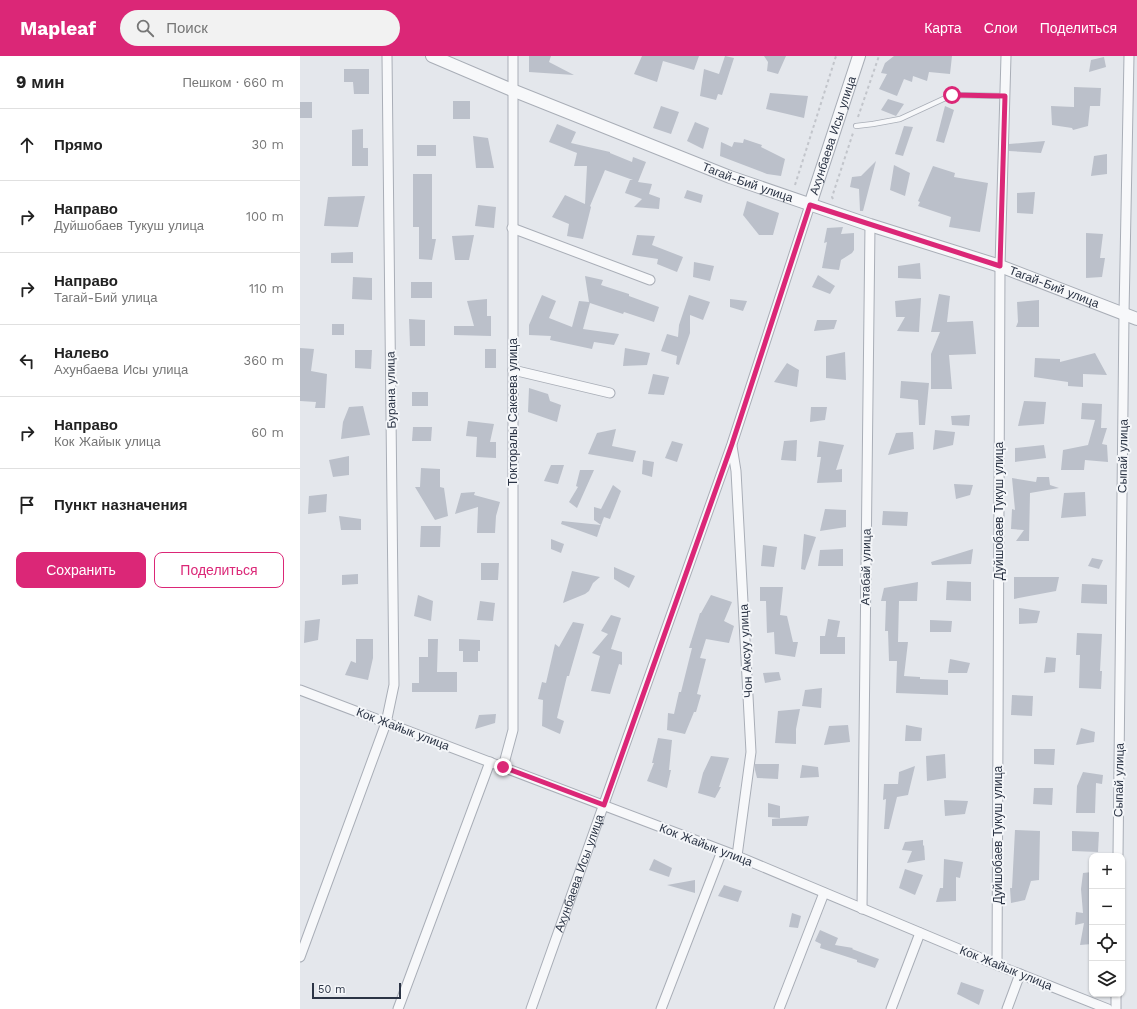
<!DOCTYPE html>
<html lang="ru">
<head>
<meta charset="utf-8">
<style>
  body { margin:0; font-family:"Work Sans",sans-serif; background:#f2f2f2; color:#222 }
  .controls { position:absolute; right:12px; bottom:12px; display:grid; overflow:hidden; border-radius:8px; box-shadow:0 1px 3px #0004 }
  .controls button { width:36px; height:36px; display:grid; place-items:center; padding:0; border:0; border-bottom:1px solid #e0e0e0; background:#fff; color:#222; font:20px sans-serif }
  .scale { position:absolute; left:12px; bottom:10px; width:89px; box-sizing:border-box; padding-left:4px; border:2px solid #2b3445; border-top:0; font-size:11px; line-height:14px; white-space:nowrap; color:#2b3445; -webkit-text-stroke:3px #f4f6f9; paint-order:stroke }
  .stop { position:absolute; width:12px; height:12px; margin:-9px; border:3px solid #db2777; border-radius:50%; background:#fff }
  .stop.end { background:#db2777; border-color:#fff; box-shadow:0 1px 4px #0008 }
  .list { margin:0; padding:0; list-style:none }
  h2 { display:flex; justify-content:space-between; align-items:center; height:52px; margin:0; padding:0 16px; font-size:17px }
  h2 small { font-size:13px; font-weight:400; color:#767676 }
  .list li { display:grid; grid-template-columns:26px 1fr auto; gap:12px; align-items:center; box-sizing:border-box; height:72px; padding:0 16px; border-top:1px solid #e0e0e0 }
  .list b { display:block; font-size:15px; white-space:nowrap }
  .list p { margin:0; font-size:13px; white-space:nowrap; color:#767676 }
  .list em { font-size:13px; font-style:normal; color:#767676 }
  .actions { display:flex; gap:8px; padding:12px 16px }
  .actions a { flex:1; padding:9px 0; border:1px solid #db2777; border-radius:8px; text-align:center; font-size:14px; color:#db2777 }
  .actions .main { background:#db2777; color:#fff }
  .icon { flex:none; width:22px; height:22px; fill:none; stroke:currentColor; stroke-width:2; stroke-linecap:round; stroke-linejoin:round }
  .map { position:relative; flex:none; width:837px; height:953px; overflow:hidden }
  header { display:flex; align-items:center; gap:24px; box-sizing:border-box; height:56px; padding:0 20px; background:#db2777; color:#fff }
  header strong { font-size:19px }
  nav { display:flex; gap:22px; margin-inline-start:auto; font-size:14px }
  .search { width:280px; height:36px; background:#f2f2f2; display:flex; align-items:center; gap:10px; box-sizing:border-box; padding:0 14px; border-radius:22px; color:#767676; font-size:15px }
  main { display:flex }
  aside { flex:1; background:#fff }
  .map>svg:first-child { display:block }
  .building { fill:#bbc0ca }
  .lines { fill:none; stroke-linecap:round; stroke-linejoin:round }
  .service-casing { stroke:#a9aeb7; stroke-width:6 }
  .minor-casing { stroke:#a9aeb7; stroke-width:11 }
  .tertiary-casing { stroke:#a9aeb7; stroke-width:14 }
  .path { stroke:#c2c5cb; stroke-width:2; stroke-dasharray:3 3; stroke-linecap:butt }
  .service { stroke:#f7f8fa; stroke-width:4.5 }
  .minor { stroke:#f7f8fa; stroke-width:9 }
  .tertiary { stroke:#f7f8fa; stroke-width:12 }
  .route { stroke:#db2777; stroke-width:5 }
  .labels { text-anchor:middle; stroke-width:4; stroke-linejoin:round; paint-order:stroke }
  .street-label { font-size:12px; fill:#2b3445; stroke:#f4f6f9 }
</style>
</head>
<body>
<header>
<strong>Mapleaf</strong>
<div class="search"><svg class="icon" aria-label="search" viewBox="0 0 24 24"><circle cx="10" cy="10" r="6"/><path d="M15 15l6 6"/></svg>Поиск</div>
<nav><a>Карта</a><a>Слои</a><a>Поделиться</a></nav>
</header>
<main>
<aside>
<h2>9 мин<small>Пешком · 660 m</small></h2>
<ul class="list">
<li><svg class="icon" aria-label="ahead" viewBox="0 0 24 24"><path d="M12 20V5M6 11l6-6 6 6"/></svg><div><b>Прямо</b></div><em>30 m</em></li>
<li><svg class="icon" aria-label="right" viewBox="0 0 24 24"><path d="M7 20v-9h11M14 6l5 5-5 5"/></svg><div><b>Направо</b><p>Дуйшобаев Тукуш улица</p></div><em>100 m</em></li>
<li><svg class="icon" aria-label="right" viewBox="0 0 24 24"><path d="M7 20v-9h11M14 6l5 5-5 5"/></svg><div><b>Направо</b><p>Тагай-Бий улица</p></div><em>110 m</em></li>
<li><svg class="icon" aria-label="left" viewBox="0 0 24 24"><path d="M17 20v-9H6M10 6l-5 5 5 5"/></svg><div><b>Налево</b><p>Ахунбаева Исы улица</p></div><em>360 m</em></li>
<li><svg class="icon" aria-label="right" viewBox="0 0 24 24"><path d="M7 20v-9h11M14 6l5 5-5 5"/></svg><div><b>Направо</b><p>Кок Жайык улица</p></div><em>60 m</em></li>
<li><svg class="icon" aria-label="arrive" viewBox="0 0 24 24"><path d="M6 21V4h12l-3 4 3 4H6"/></svg><div><b>Пункт назначения</b></div></li>
</ul>
<div class="actions"><a class="main">Сохранить</a><a>Поделиться</a></div>
</aside>
<div class="map">
<svg width="837" height="953" viewBox="0 0 837 953">
  <rect width="100%" height="100%" fill="#e4e7ec"/>
  <g class="building">
    <path d="M229,0H251L249,6L274,19L229,16Z"/>
    <path d="M342,0H399L394,14L363,5L357,26L334,18Z"/>
    <path d="M425,0L434,2L422,39L418,38L416,44L400,40L404,13L419,18Z"/>
    <path d="M464,0H486L478,18L467,15L468,6Z"/>
    <path d="M594,0H652L650,18L629,16L627,25L613,20L612,26L604,23L597,40L579,33L587,18L581,17L585,7Z"/>
    <path d="M804,1L806,11L789,16L791,4Z"/>
    <path d="M44,13H69V38H54L53,26H44Z"/>
    <path d="M774,31L801,32L800,50H790L788,70L773,74L772,72L752,69L751,50L774,51Z"/>
    <path d="M470,37L508,40L504,62L466,53Z"/>
    <path d="M588,43L604,48L596,60L581,54Z"/>
    <rect x="153" y="45" width="17" height="18"/>
    <rect x="0" y="46" width="12" height="16"/>
    <path d="M361,50L379,56L371,78L353,72Z"/>
    <path d="M645,50L654,54L644,87L636,85Z"/>
    <path d="M395,66L409,72L403,93L387,85Z"/>
    <path d="M257,68L276,76L271,87L310,96V97L332,106L333,101L346,106L338,126L352,128L349,138L360,142L359,153L334,151L342,143L325,137L330,124H333L305,114L290,150L291,151L283,183L267,180L269,168L252,161L265,139L285,148L287,110H274L277,97L249,86Z"/>
    <path d="M604,70L613,71L603,100L595,98Z"/>
    <path d="M63,73V92H68V110H52V74Z"/>
    <path d="M173,80L188,82L194,112H176Z"/>
    <path d="M444,83L462,89L461,91L485,103L481,120L467,118L420,100L421,86L432,91L434,86L443,87Z"/>
    <path d="M745,85L741,97L709,95V88Z"/>
    <rect x="117" y="89" width="19" height="11"/>
    <path d="M807,98V118L791,120L794,100Z"/>
    <path d="M576,105L563,155H560L559,133L550,131L552,121L561,120Z"/>
    <path d="M594,109L610,117L605,140L590,134Z"/>
    <path d="M633,110L655,117L654,121L688,127L680,176L649,171L651,161L618,150L620,146L618,145Z"/>
    <path d="M113,118H132V183H136L132,204L119,203V171H113Z"/>
    <path d="M387,134L403,139L401,147L384,142Z"/>
    <path d="M735,136L733,158L717,157V137Z"/>
    <path d="M65,140L58,171L24,170L28,141Z"/>
    <path d="M447,145L479,157L473,179H459L443,159Z"/>
    <path d="M178,149L196,151L194,172L175,170Z"/>
    <path d="M543,171L541,178L554,177V194L552,197L541,204L539,214L522,212L527,186L524,187L527,172Z"/>
    <path d="M786,177L803,178L800,202H805L802,221L786,222Z"/>
    <path d="M174,179L169,204H155L152,180Z"/>
    <path d="M337,179L355,180L352,189L383,201L377,216L357,208L358,203L332,199Z"/>
    <path d="M53,196V207H31V197Z"/>
    <path d="M394,206L414,210L410,225L393,221Z"/>
    <path d="M620,207L621,223L598,222V210Z"/>
    <path d="M518,219L535,230L530,238L512,231Z"/>
    <path d="M285,220L303,224L301,229L329,238V240L359,251L354,266L324,256L323,258L290,247L283,273L319,278L314,289L294,286L292,293L250,284L251,280L229,279V269L242,239L256,245L249,262L272,271L279,245L289,246Z"/>
    <path d="M53,221L72,222V244L52,243Z"/>
    <rect x="111" y="226" width="21" height="16"/>
    <path d="M639,238L650,240L647,266L673,265L676,298L649,299L652,333H631V298L640,276H631Z"/>
    <path d="M389,239L410,246L403,264L390,259V277L379,309L376,308L377,300L361,295L367,278L378,281L379,269Z"/>
    <path d="M621,242L619,276L597,275L605,261H596L595,245Z"/>
    <path d="M187,243V260H191V280L154,279V270H174L167,245Z"/>
    <path d="M430,243L447,245L443,255L430,251Z"/>
    <path d="M739,244V271H716L718,266L717,246Z"/>
    <path d="M109,263L125,264V290H110Z"/>
    <path d="M517,264H537L534,273L514,275Z"/>
    <rect x="32" y="268" width="12" height="11"/>
    <path d="M0,292L14,293L11,315L27,318L25,352H15L16,346L0,345Z"/>
    <path d="M325,292L350,297L347,309L323,310Z"/>
    <rect x="185" y="293" width="11" height="19"/>
    <path d="M55,294H72L71,313L55,312Z"/>
    <path d="M545,296L546,324L526,322V300Z"/>
    <path d="M795,297L807,319L783,318V331L768,330V326L734,321L735,302L760,303V306Z"/>
    <path d="M487,307L499,314L497,331L474,326Z"/>
    <path d="M353,318L369,321L364,339L348,338Z"/>
    <path d="M601,325L629,327L625,369H619L618,344L600,342Z"/>
    <path d="M229,332L248,338L250,345L261,349L257,366L228,356Z"/>
    <rect x="112" y="336" width="16" height="14"/>
    <path d="M724,345L746,346L744,368L718,370Z"/>
    <path d="M782,347L802,348L801,372H807L802,388L807,389L808,406L785,404L784,414H761L763,394L788,389L795,364L781,363Z"/>
    <path d="M63,350L70,379L41,383L43,366L49,351Z"/>
    <path d="M511,351H527L525,364L510,366Z"/>
    <path d="M670,359L669,370L652,369L651,360Z"/>
    <path d="M168,365L194,368L190,386H196V402L176,401L177,381L166,380Z"/>
    <path d="M113,371H132L131,385H112Z"/>
    <path d="M316,373L312,390L336,395L333,406L288,398L297,377Z"/>
    <path d="M635,374L655,376L653,389L633,394Z"/>
    <path d="M613,376L614,393L588,399L596,377Z"/>
    <path d="M497,384L496,405L481,404L484,385Z"/>
    <path d="M372,385L383,388L377,406L365,402Z"/>
    <path d="M519,385L544,389L536,414L542,413V426L517,427L521,401H517Z"/>
    <path d="M744,389L746,402L715,406V392Z"/>
    <path d="M49,400V419L33,421L29,404Z"/>
    <path d="M343,404L354,406L352,421L342,418Z"/>
    <path d="M251,409H264L258,428L244,425Z"/>
    <path d="M121,412L140,413V431L144,432L148,460L135,464L115,431H120Z"/>
    <path d="M280,414H294L277,452L269,446L278,431L276,430Z"/>
    <path d="M737,421H749L750,429L759,432L730,437L729,485H716L724,474L711,473L712,453L715,454L712,422L736,426Z"/>
    <path d="M654,428L673,429L670,439L656,443Z"/>
    <path d="M313,429L321,435L310,463L304,461L301,469L294,464V451L301,453Z"/>
    <path d="M175,436L174,439L200,446L196,460L195,477H177L178,451L155,458L161,437Z"/>
    <path d="M785,436L786,460L761,462L764,437Z"/>
    <path d="M27,438L26,456L8,458L9,440Z"/>
    <path d="M525,453L546,454V471L520,475Z"/>
    <path d="M583,455L608,456L607,470L582,469Z"/>
    <path d="M39,460L61,463V474H41Z"/>
    <path d="M262,465L301,469L297,481L261,468Z"/>
    <path d="M121,470H141L140,491H120Z"/>
    <path d="M504,478L516,481L505,514L501,513Z"/>
    <path d="M251,483L264,488L261,497L251,493Z"/>
    <path d="M463,489L477,491L474,511L461,510Z"/>
    <path d="M543,493V510H518L520,494Z"/>
    <path d="M673,493L671,508L632,509L631,506Z"/>
    <path d="M792,502L803,504L799,513L788,510Z"/>
    <path d="M181,507H199L198,524H181Z"/>
    <path d="M314,511L335,520L329,532L314,523Z"/>
    <path d="M272,515L300,521L293,527L289,535L285,538L263,547Z"/>
    <path d="M58,518V528L42,529V519Z"/>
    <path d="M714,521H759L756,535L714,543Z"/>
    <path d="M647,525L671,526V545L646,544Z"/>
    <path d="M618,526L617,545H599L598,586H608L604,620L620,621V623L648,624V639L596,637L597,605H589L588,575H585L586,545H581L584,532Z"/>
    <path d="M782,528L807,529V548L781,547Z"/>
    <path d="M460,531H483L480,559L487,560L493,586H498L495,601L475,598L474,576L467,577L466,545H460Z"/>
    <path d="M118,539L133,545L131,565L114,560Z"/>
    <path d="M411,539L432,546L424,565L434,570L429,587L406,583L400,602L406,603L397,638L401,639L396,656H394L385,678L367,674L368,657L374,658L379,636H381L392,592H389L400,557H401Z"/>
    <path d="M180,545L195,547L193,565L177,564Z"/>
    <path d="M719,552L740,555L737,567L719,568Z"/>
    <path d="M311,559L321,562L311,593L322,596V609L319,608L310,638L291,635L300,600L292,597L308,578L301,575Z"/>
    <path d="M20,563L18,584L4,587L5,565Z"/>
    <path d="M528,563L540,565L537,581H545V598H520V580H525Z"/>
    <path d="M630,564L652,565L651,576H630Z"/>
    <path d="M273,566L284,568L269,620H267L257,662L264,665L260,678L242,670L243,644L238,643L242,626L246,627L255,588L259,591Z"/>
    <path d="M777,577L802,578L800,615H802L801,633L779,632L780,599H776Z"/>
    <path d="M56,583H73V602L68,624L45,619L51,605L56,607Z"/>
    <path d="M128,583H138L137,616H157V636H112V627H119V601H128Z"/>
    <path d="M159,583L180,584V595H178V606H163V595H159Z"/>
    <path d="M746,601L756,602L755,616L744,617Z"/>
    <path d="M650,603L670,607L667,617H648Z"/>
    <path d="M479,616L481,624L465,627L463,617Z"/>
    <path d="M522,632L521,652L502,650L505,634Z"/>
    <path d="M712,639L733,640L732,660L711,659Z"/>
    <path d="M500,653L496,673V688L475,687L478,655Z"/>
    <path d="M196,658L195,667L175,673L179,659Z"/>
    <path d="M548,669L550,686L524,689L529,670Z"/>
    <path d="M606,669L622,672L621,685H605Z"/>
    <path d="M781,672L795,676L794,686L776,689Z"/>
    <path d="M358,682L372,684L369,714H371L367,732L347,725L354,707H352Z"/>
    <path d="M734,693H755L754,709L734,708Z"/>
    <path d="M645,698L646,722L627,725L626,700Z"/>
    <path d="M411,700L429,702L419,731H421L415,742L398,737L403,717Z"/>
    <path d="M455,708H479L478,723L457,722L455,714Z"/>
    <path d="M502,709L518,711L519,721L500,722Z"/>
    <path d="M615,710L608,739L597,741L589,773H584L586,743L583,744L584,728H598L599,716Z"/>
    <path d="M783,716L803,719L802,728L796,727L795,757H776L777,730Z"/>
    <path d="M734,732H753L752,749L733,748Z"/>
    <path d="M644,744L668,745L665,758L645,760Z"/>
    <path d="M468,747L480,750V762L468,761Z"/>
    <path d="M509,760L507,770H472V763Z"/>
    <path d="M715,774L740,775L739,824L731,825L725,844L711,847L710,832H712Z"/>
    <path d="M772,775L799,776L798,796L772,795Z"/>
    <path d="M623,784V790L624,789L625,804L607,807L612,795L602,794L605,786Z"/>
    <path d="M354,803L372,812L369,821L349,814Z"/>
    <path d="M644,803L663,806L660,822L656,821V845L636,846L640,832H643Z"/>
    <path d="M605,813L623,819L615,839L599,832Z"/>
    <path d="M792,816V888L780,889L784,867L775,869L776,856L783,857L781,833L783,817Z"/>
    <path d="M395,824V837L367,829Z"/>
    <path d="M424,829L442,835L438,846L418,840Z"/>
    <path d="M492,857L501,860L498,872L489,871Z"/>
    <path d="M520,874L538,882L535,889L553,892L552,893L579,903L575,912L557,906V904L520,892L521,888L515,885Z"/>
    <path d="M661,926L684,934L679,949L657,938Z"/>
  </g>
  <g class="lines">
    <g class="service-casing">
      <path id="service" d="M556,70L573,68L600,63L652,39L705,40"/>
    </g>
    <g class="minor-casing">
      <g id="minor">
        <path d="M212,172L350,224"/>
        <path d="M213,314L310,337"/>
        <path d="M432,390L436,415L451,696L437,800"/>
        <path d="M0,634L437,800L697,909L808,953"/>
        <path d="M203,711L213,674V0"/>
        <path d="M818,800L824,258L829,0"/>
        <path d="M562,853L570,169"/>
        <path d="M0,901L86,667L94,629L87,0"/>
        <path d="M697,909L700,210L706,0"/>
        <path d="M98,953L190,706"/>
        <path id="s1" d="M231,953L432,388L510,149"/>
        <path d="M361,953L422,795"/>
        <path d="M479,953L524,837"/>
        <path d="M591,953L620,877"/>
        <path d="M707,953L720,918"/>
        <path d="M816,953V938"/>
      </g>
    </g>
    <g class="tertiary-casing">
      <g id="tertiary">
        <path id="s2" d="M132,0L212,34L430,121L570,169L700,210L837,263"/>
        <path id="s3" d="M510,149L559,0"/>
      </g>
    </g>
    <g class="path">
      <path d="M558,61L579,0"/>
      <path d="M495,129L536,0"/>
      <path d="M533,143L532,141L553,77"/>
    </g>
    <use href="#service" class="service"/>
    <use href="#minor" class="minor"/>
    <use href="#tertiary" class="tertiary"/>
  </g>
  <g class="lines">
    <path class="route" d="M203,711L304,749L432,388L510,149L700,210L705,40L652,39"/>
  </g>
  <g class="labels">
    <g class="street-label">
      <text dy="4" stroke="none"><textPath href="#s3" startOffset="73">Ахунбаева Исы улица</textPath></text>
      <text dy="4" stroke="none"><textPath href="#s2" startOffset="340">Тагай-Бий улица</textPath></text>
      <text dy="4" stroke="none"><textPath href="#s2" startOffset="664">Тагай-Бий улица</textPath></text>
      <text transform="translate(91 334) rotate(-91)" y="4">Бурана улица</text>
      <text transform="translate(213 356) rotate(-90)" y="4">Токторалы Сакеева улица</text>
      <text transform="translate(823 400) rotate(-89)" y="4">Сыпай улица</text>
      <text transform="translate(699 455) rotate(-90)" y="4">Дуйшобаев Тукуш улица</text>
      <text transform="translate(566 511) rotate(-89)" y="4">Атабай улица</text>
      <text transform="translate(446 595) rotate(-93)" y="4">Чон Аксуу улица</text>
      <text transform="translate(103 673) rotate(21)" y="4">Кок Жайык улица</text>
      <text transform="translate(819 724) rotate(-89)" y="4">Сыпай улица</text>
      <text transform="translate(698 779) rotate(-90)" y="4">Дуйшобаев Тукуш улица</text>
      <text transform="translate(406 789) rotate(21)" y="4">Кок Жайык улица</text>
      <text dy="4" stroke="none"><textPath href="#s1" startOffset="144">Ахунбаева Исы улица</textPath></text>
      <text transform="translate(706 912) rotate(22)" y="4">Кок Жайык улица</text>
    </g>
  </g>
</svg>
<div class="controls">
<button>+</button>
<button>−</button>
<button><svg class="icon" aria-label="locate" viewBox="0 0 24 24"><circle cx="12" cy="12" r="6"/><path d="M12 2v4M12 18v4M2 12h4M18 12h4"/></svg></button>
<button><svg class="icon" aria-label="layers" viewBox="0 0 24 24"><path d="M12 4l9 5-9 5-9-5zM3 14l9 5 9-5"/></svg></button>
</div>
<div class="scale">50 m</div>
<div class="stop" style="left:652px;top:39px"></div>
<div class="stop end" style="left:203px;top:711px"></div>
</div>
</main>
</body>
</html>
